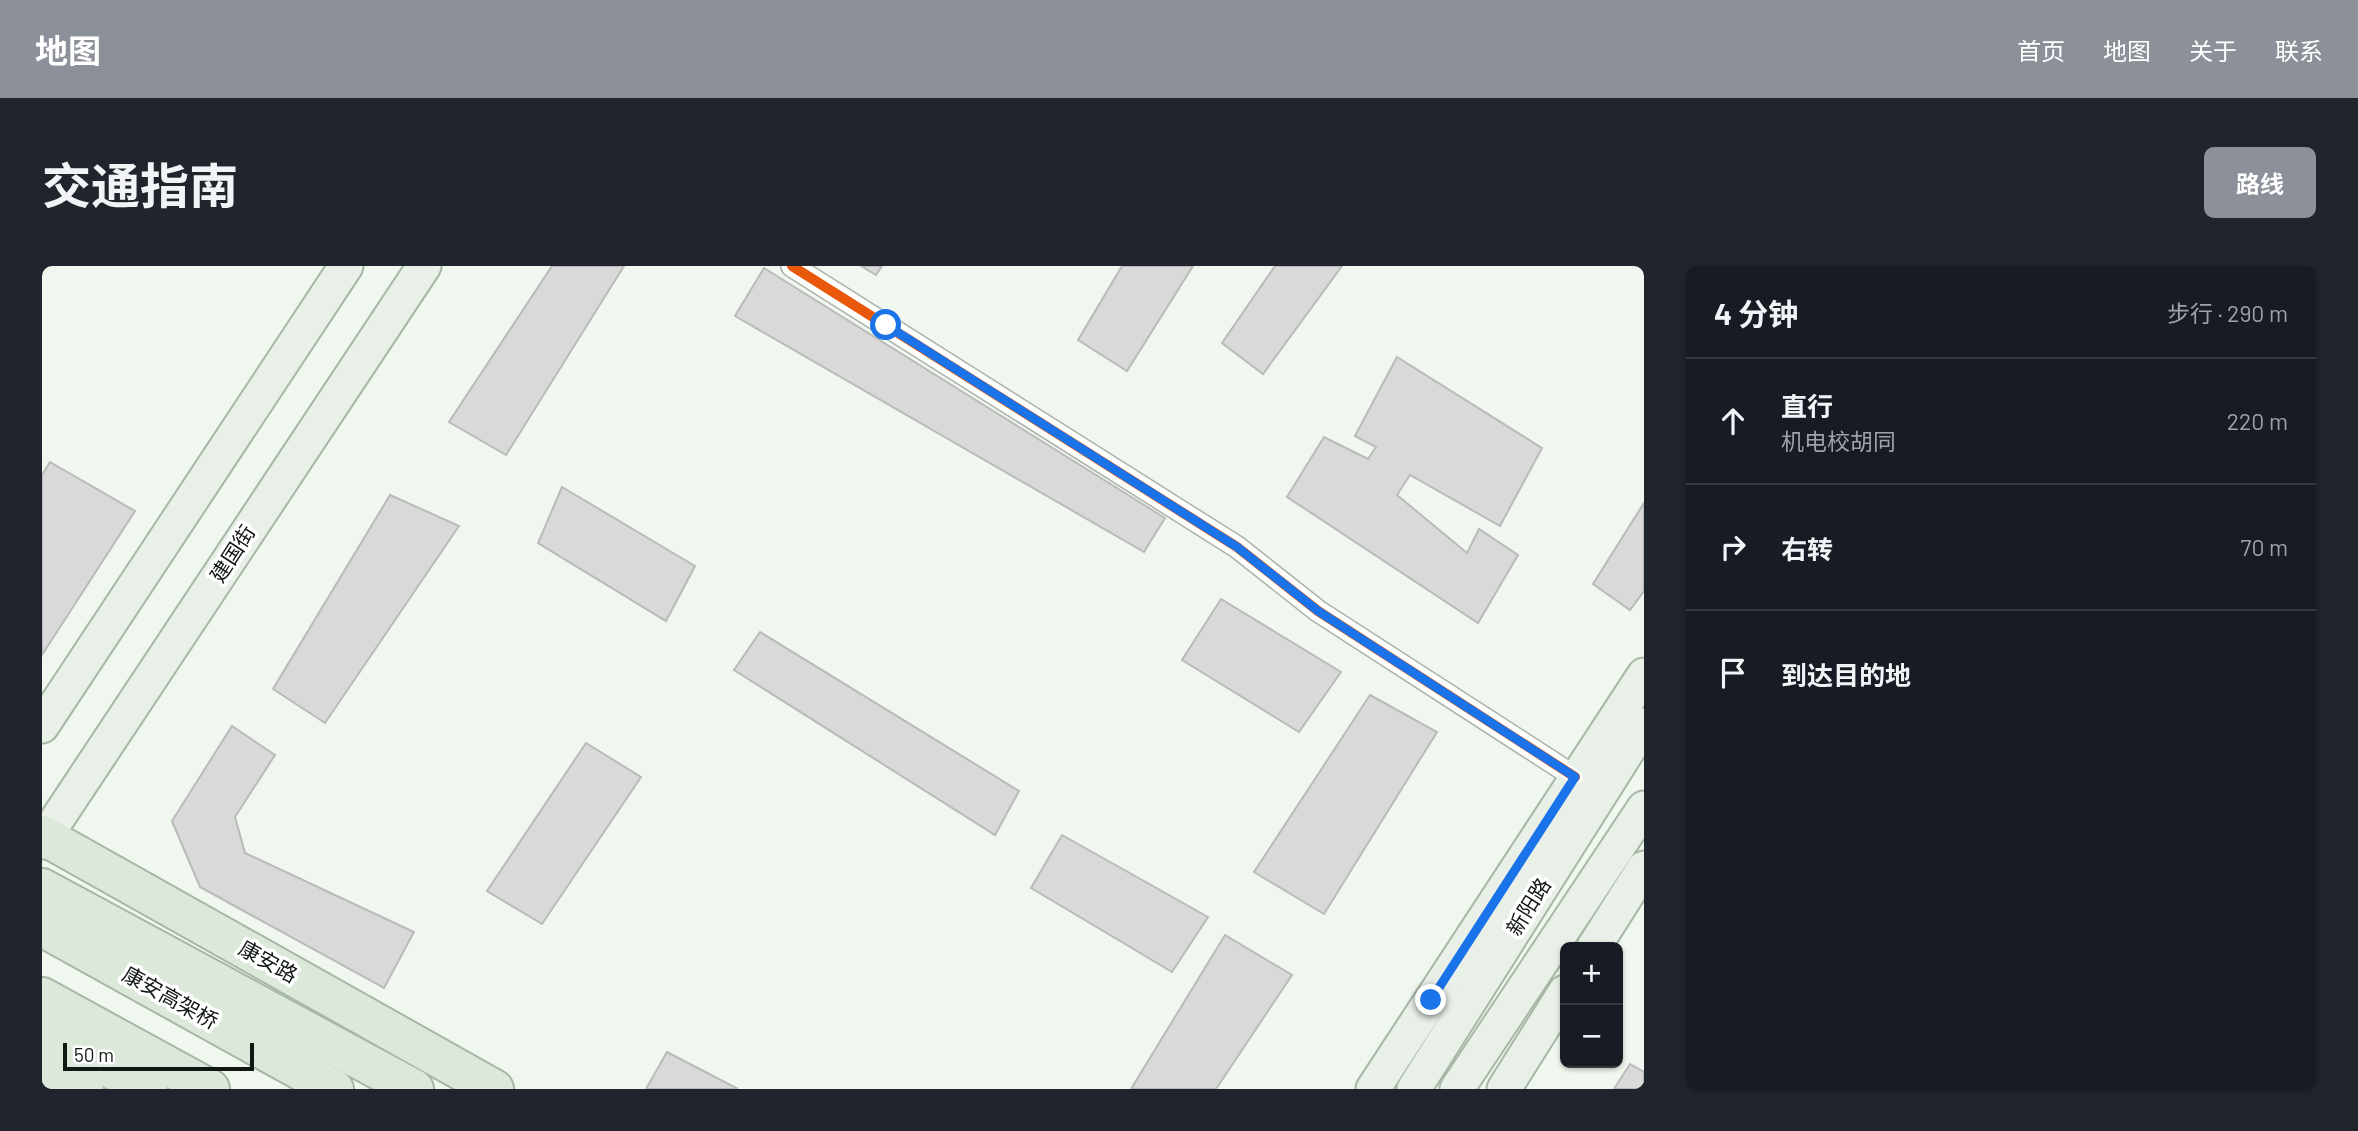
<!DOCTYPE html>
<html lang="zh">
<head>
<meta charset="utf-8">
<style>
  body { margin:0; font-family:Barlow,"Noto Sans SC",sans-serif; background:#20242c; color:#f1f3f6 }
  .controls { position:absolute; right:21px; bottom:21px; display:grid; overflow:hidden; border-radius:10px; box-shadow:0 2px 5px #0004 }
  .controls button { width:63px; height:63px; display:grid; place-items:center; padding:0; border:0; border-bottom:2px solid #363941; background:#171b24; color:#f1f3f6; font:35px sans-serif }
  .scale { position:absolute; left:21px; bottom:18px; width:191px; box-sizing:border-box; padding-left:7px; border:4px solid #111711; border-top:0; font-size:19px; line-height:24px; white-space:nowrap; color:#111711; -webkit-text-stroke:5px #fff; paint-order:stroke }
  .stop { position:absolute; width:21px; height:21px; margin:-16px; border:5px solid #1a73e8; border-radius:50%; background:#fff }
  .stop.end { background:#1a73e8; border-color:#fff; box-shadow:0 2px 7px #0008 }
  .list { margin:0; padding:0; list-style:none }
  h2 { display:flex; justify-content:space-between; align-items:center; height:91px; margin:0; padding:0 28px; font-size:30px }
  h2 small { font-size:23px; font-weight:400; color:#9ea1a6 }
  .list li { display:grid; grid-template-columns:46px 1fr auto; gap:21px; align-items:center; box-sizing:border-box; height:126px; padding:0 28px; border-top:2px solid #363941 }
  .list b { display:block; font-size:26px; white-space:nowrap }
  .list p { margin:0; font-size:23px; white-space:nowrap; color:#9ea1a6 }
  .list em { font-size:23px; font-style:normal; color:#9ea1a6 }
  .icon { flex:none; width:38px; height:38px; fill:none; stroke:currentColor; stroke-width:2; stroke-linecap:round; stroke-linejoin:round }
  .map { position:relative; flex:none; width:1602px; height:823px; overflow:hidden; border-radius:10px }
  header { display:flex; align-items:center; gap:42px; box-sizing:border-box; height:98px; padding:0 35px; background:#8c9099; color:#fff }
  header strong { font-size:33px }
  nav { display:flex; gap:38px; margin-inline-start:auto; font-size:24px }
  .intro { display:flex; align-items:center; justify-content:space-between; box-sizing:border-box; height:168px; padding:0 42px }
  h1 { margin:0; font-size:49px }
  .button { padding:18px 32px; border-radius:10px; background:#8c9099; color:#fff; font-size:24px; font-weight:700 }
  main { display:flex; gap:42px; padding:0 42px }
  aside { flex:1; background:#171b24; border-radius:10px; box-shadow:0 2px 5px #0004 }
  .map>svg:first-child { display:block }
  .building { fill:#d8d9d8; stroke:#b9bab9; stroke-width:2 }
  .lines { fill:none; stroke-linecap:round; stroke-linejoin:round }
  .street-casing { stroke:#acb3ac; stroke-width:24 }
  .primary-casing { stroke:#a7b7a6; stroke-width:37 }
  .highway-casing { stroke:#a7b7a6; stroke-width:42 }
  .street { stroke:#fdfefc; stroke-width:21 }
  .primary { stroke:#e8f0e8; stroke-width:33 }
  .highway { stroke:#dbe8da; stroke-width:38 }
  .cycleway-casing { stroke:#fff; stroke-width:15 }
  .cycleway { stroke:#e8590c; stroke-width:10 }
  .route { stroke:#1a73e8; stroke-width:9 }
  .labels { text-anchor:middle; stroke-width:7; stroke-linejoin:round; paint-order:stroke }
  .street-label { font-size:21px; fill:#111711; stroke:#fff }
</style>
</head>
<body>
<header>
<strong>地图</strong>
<nav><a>首页</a><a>地图</a><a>关于</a><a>联系</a></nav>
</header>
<div class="intro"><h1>交通指南</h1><a class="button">路线</a></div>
<main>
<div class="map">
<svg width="1602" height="823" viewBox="0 0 1602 823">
  <rect width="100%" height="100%" fill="#eff7ee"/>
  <g class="building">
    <path d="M510,0H582L464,189L407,156Z"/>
    <path d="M819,0H840L834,9Z"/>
    <path d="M1080,0H1151L1085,105L1036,74Z"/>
    <path d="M1233,0H1300L1221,108L1180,77Z"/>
    <path d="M722,2L1123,252L1102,286L693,50Z"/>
    <path d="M1355,91L1500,182L1458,260L1368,209L1355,229L1425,287L1437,263L1476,289L1436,357L1245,231L1282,171L1326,193L1334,181L1313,170Z"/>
    <path d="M8,196L93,245L0,389V209Z"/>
    <path d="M520,221L653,300L624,355L496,277Z"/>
    <path d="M348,229L417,260L283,457L231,423Z"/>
    <path d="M1602,237V325L1588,344L1551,318Z"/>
    <path d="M1179,333L1299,406L1257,466L1140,394Z"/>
    <path d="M718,366L977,525L953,569L692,404Z"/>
    <path d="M1328,429L1395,466L1282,648L1212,606Z"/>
    <path d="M190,460L233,489L193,551L203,587L372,666L342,722L158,621L130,555Z"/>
    <path d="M544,477L599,511L500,658L445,625Z"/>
    <path d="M1020,569L1166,651L1130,706L989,622Z"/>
    <path d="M1183,669L1250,709L1174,823H1089Z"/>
    <path d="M625,786L696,823H604Z"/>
    <path d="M1588,798L1602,806V823H1572Z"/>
  </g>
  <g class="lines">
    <g class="street-casing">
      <path id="street" d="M750,0L1195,281L1276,345L1533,511"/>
    </g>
    <g class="primary-casing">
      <g id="primary">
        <path d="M0,460L304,0"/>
        <path d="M0,576L382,0"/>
        <path d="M1552,681L1602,602"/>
        <path d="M1331,823L1602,409"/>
        <path d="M1372,823L1602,459"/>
        <path d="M1415,823L1602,542"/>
        <path d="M1462,823L1523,726"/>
      </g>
    </g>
    <g class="highway-casing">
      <g id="highway">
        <path d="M0,569L452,823"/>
        <path d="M0,622L372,823"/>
        <path d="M0,661L292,823"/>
        <path d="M0,731L168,823"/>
        <path d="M0,765L106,823"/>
        <path d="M0,800L42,823"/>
      </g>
    </g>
    <use href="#street" class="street"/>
    <use href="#primary" class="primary"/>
    <use href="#highway" class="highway"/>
    <g class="cycleway-casing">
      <path id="cycleway" d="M750,0L1195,281L1276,345L1533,511"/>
    </g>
    <use href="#cycleway" class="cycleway"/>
  </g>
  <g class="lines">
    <path class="route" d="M844,59L1195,281L1276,345L1533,511L1389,734"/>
  </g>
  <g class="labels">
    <g class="street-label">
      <text transform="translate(191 288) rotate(-57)" y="7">建国街</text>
      <text transform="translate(1487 641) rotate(-58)" y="7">新阳路</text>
      <text transform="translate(226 696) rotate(29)" y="7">康安路</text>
      <text transform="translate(128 732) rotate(29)" y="7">康安高架桥</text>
    </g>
  </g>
</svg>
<div class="controls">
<button>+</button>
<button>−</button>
</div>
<div class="scale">50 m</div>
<div class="stop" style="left:844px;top:59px"></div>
<div class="stop end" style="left:1389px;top:734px"></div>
</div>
<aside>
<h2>4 分钟<small>步行 · 290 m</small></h2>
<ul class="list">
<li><svg class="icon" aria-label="ahead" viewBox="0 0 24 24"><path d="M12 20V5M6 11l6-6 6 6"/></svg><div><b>直行</b><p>机电校胡同</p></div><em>220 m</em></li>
<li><svg class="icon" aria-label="right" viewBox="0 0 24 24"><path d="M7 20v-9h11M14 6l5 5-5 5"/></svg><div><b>右转</b></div><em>70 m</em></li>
<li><svg class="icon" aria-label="arrive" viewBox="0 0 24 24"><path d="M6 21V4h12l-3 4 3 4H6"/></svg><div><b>到达目的地</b></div></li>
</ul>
</aside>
</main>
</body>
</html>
